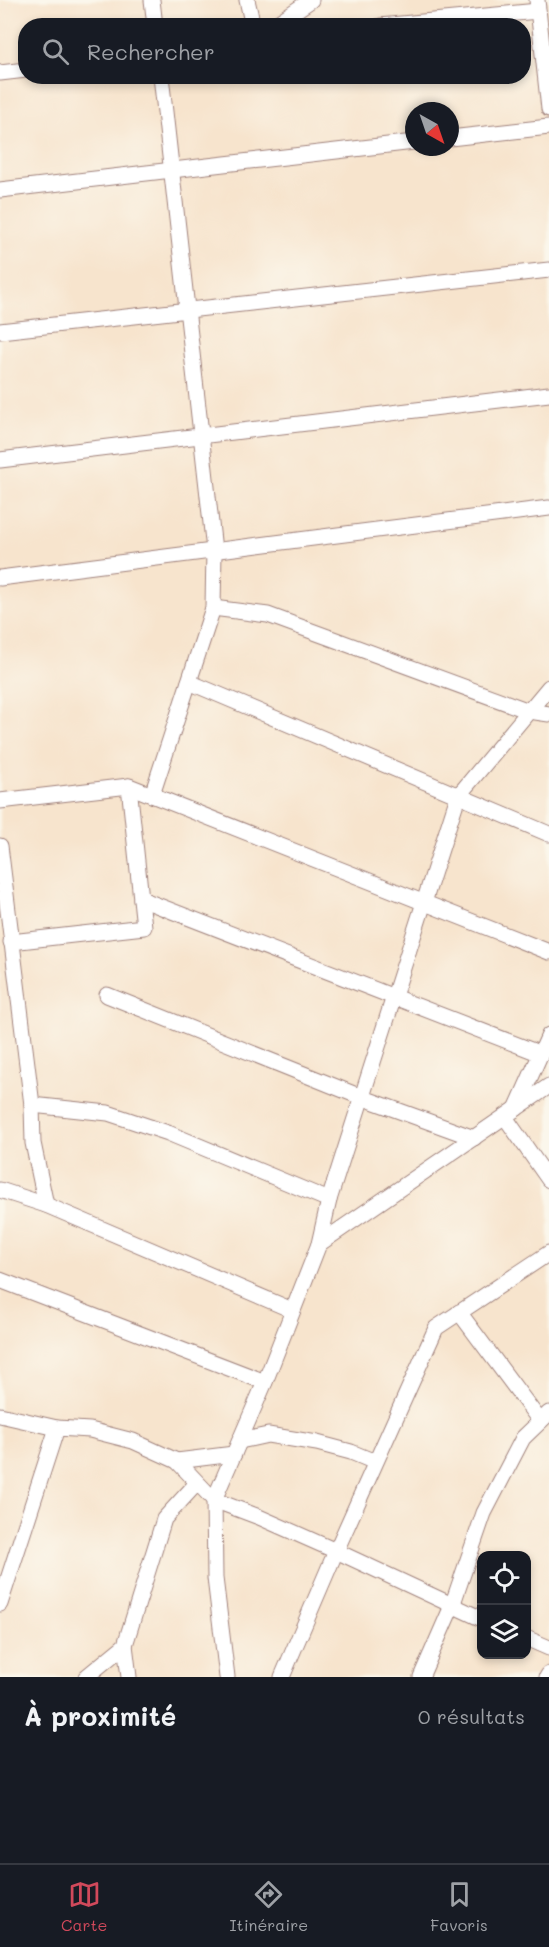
<!DOCTYPE html>
<html lang="fr">
<head>
<meta charset="utf-8">
<style>
  body { margin:0; font-family:Mali,sans-serif; background:#242831; color:#f1f3f6 }
  .controls { position:absolute; right:18px; bottom:18px; display:grid; overflow:hidden; border-radius:12px; box-shadow:0 3px 9px #0003 }
  .controls button { width:54px; height:54px; display:grid; place-items:center; padding:0; border:0; border-bottom:2px solid #363941; background:#171b24; color:#f1f3f6; font:30px sans-serif }
  .compass { position:absolute; left:405px; top:102px; width:54px; height:54px; border-radius:50%; background:#171b24; box-shadow:0 3px 9px #0003; rotate:140deg }
  .list { margin:0; padding:0; list-style:none }
  h2 { display:flex; justify-content:space-between; align-items:center; height:78px; margin:0; padding:0 24px; font-size:26px }
  h2 small { font-size:20px; font-weight:400; color:#9ea1a6 }
  .icon { flex:none; width:33px; height:33px; fill:none; stroke:currentColor; stroke-width:2; stroke-linecap:round; stroke-linejoin:round }
  .map { position:relative; flex:none; width:549px; height:1677px; overflow:hidden }
  .search { position:absolute; background:#171b24; box-shadow:0 3px 9px #0003; left:18px; right:18px; top:18px; height:66px; display:flex; align-items:center; gap:15px; box-sizing:border-box; padding:0 21px; border-radius:24px; color:#9ea1a6; font-size:22px }
  .sheet { height:186px; background:#171b24 }
  nav { display:flex; justify-content:space-around; align-items:center; box-sizing:border-box; height:84px; border-top:2px solid #363941; background:#171b24; font-size:16px; color:#9ea1a6 }
  nav a { display:grid; justify-items:center; gap:3px }
  nav .on { color:#d1495b }
  .map>svg:first-child { display:block }
  .lines { fill:none; stroke-linecap:round; stroke-linejoin:round }
  .minor-casing { stroke:#a0827c; stroke-width:17 }
  .minor { stroke:#fff; stroke-width:15 }
</style>
</head>
<body>
<div class="map">
<svg width="549" height="1677" viewBox="0 0 549 1677">
  <rect width="100%" height="100%" fill="#fbf7ec"/>
  <filter id="ink" filterUnits="userSpaceOnUse"><feTurbulence type="fractalNoise" baseFrequency=".0167" numOctaves="2"/><feDisplacementMap in="SourceGraphic" scale="12" xChannelSelector="R" yChannelSelector="G"/><feConvolveMatrix kernelMatrix="1 2 1 2 8 2 1 2 1" color-interpolation-filters="sRGB"/></filter>
  <filter id="wash" filterUnits="userSpaceOnUse"><feTurbulence type="fractalNoise" baseFrequency=".008" numOctaves="4" result="noise"/><feDisplacementMap in="SourceGraphic" scale="24" xChannelSelector="R" yChannelSelector="G"/><feGaussianBlur stdDeviation="1.35" result="paint"/><feColorMatrix in="noise" values="0 0 0 0 0 0 0 0 0 0 0 0 0 0 0 0 0 1.4 0 .05"/><feComposite in="paint" operator="in"/></filter>
  <g filter="url(#wash)">
    <rect width="100%" height="100%" fill="#f7e4cd"/>
  </g>
  <g filter="url(#ink)">
    <g class="lines">
      <g class="minor-casing">
        <g id="minor">
          <path d="M152,0L155,26"/>
          <path d="M247,0L253,26"/>
          <path d="M537,0L549,109"/>
          <path d="M273,26L311,0"/>
          <path d="M380,26L538,11"/>
          <path d="M0,73L26,70"/>
          <path d="M450,138L549,127"/>
          <path d="M0,190L414,142"/>
          <path d="M0,331L549,270"/>
          <path d="M0,460L549,394"/>
          <path d="M0,578L549,508"/>
          <path d="M213,608L268,615L529,711L549,714"/>
          <path d="M189,682L549,834"/>
          <path d="M152,795L213,608L214,550L161,76"/>
          <path d="M0,801L129,786L549,952"/>
          <path d="M0,846L32,1105L33,1143L46,1205"/>
          <path d="M141,899L541,1054"/>
          <path d="M11,942L144,927L129,786"/>
          <path d="M107,995L361,1097L474,1138"/>
          <path d="M32,1105L108,1113L168,1133L329,1200"/>
          <path d="M516,1109L549,1035"/>
          <path d="M505,1117L549,1180"/>
          <path d="M0,1190L46,1205L292,1310"/>
          <path d="M319,1244L549,1086"/>
          <path d="M0,1280L265,1382"/>
          <path d="M459,1312L540,1421"/>
          <path d="M0,1415L57,1428"/>
          <path d="M240,1441L268,1435L317,1443L351,1452L375,1462"/>
          <path d="M234,1454L177,1461L214,1500L259,1517L336,1551L482,1619"/>
          <path d="M0,1604L57,1428L90,1430L133,1441L177,1461"/>
          <path d="M526,1638L549,1648"/>
          <path d="M125,1645L129,1677"/>
          <path d="M86,1677L125,1645L164,1519L197,1483"/>
          <path d="M227,1677L215,1578L214,1500L265,1382L319,1244L329,1200L458,796L549,687"/>
          <path d="M282,1677L336,1551L436,1328L549,1253"/>
          <path d="M421,1677L452,1606L484,1513L523,1438L549,1413"/>
          <path d="M547,1677L549,1674"/>
        </g>
      </g>
      <use href="#minor" class="minor"/>
    </g>
  </g>
</svg>
<div class="controls">
<button><svg class="icon" aria-label="locate" viewBox="0 0 24 24"><circle cx="12" cy="12" r="6"/><path d="M12 2v4M12 18v4M2 12h4M18 12h4"/></svg></button>
<button><svg class="icon" aria-label="layers" viewBox="0 0 24 24"><path d="M12 4l9 5-9 5-9-5zM3 14l9 5 9-5"/></svg></button>
</div>
<svg class="compass" viewBox="-18 -18 36 36"><path d="M0-13l5 13h-10z" fill="#e53935"/><path d="M0 13l5-13h-10z" fill="#9ea1a6"/></svg>
<div class="search"><svg class="icon" aria-label="search" viewBox="0 0 24 24"><circle cx="10" cy="10" r="6"/><path d="M15 15l6 6"/></svg>Rechercher</div>
</div>
<section class="sheet">
<h2>À proximité<small>0 résultats</small></h2>
<ul class="list">
</ul>
</section>
<nav>
<a class="on"><svg class="icon" aria-label="map" viewBox="0 0 24 24"><path d="M3 6l6-2 6 2 6-2v14l-6 2-6-2-6 2zM9 4v14M15 6v14"/></svg>Carte</a>
<a><svg class="icon" aria-label="directions" viewBox="0 0 24 24"><path d="M12 3l9 9-9 9-9-9zM9 14v-3h6M13 9l2 2-2 2"/></svg>Itinéraire</a>
<a><svg class="icon" aria-label="saved" viewBox="0 0 24 24"><path d="M7 4h10v16l-5-4-5 4z"/></svg>Favoris</a>
</nav>
</body>
</html>
